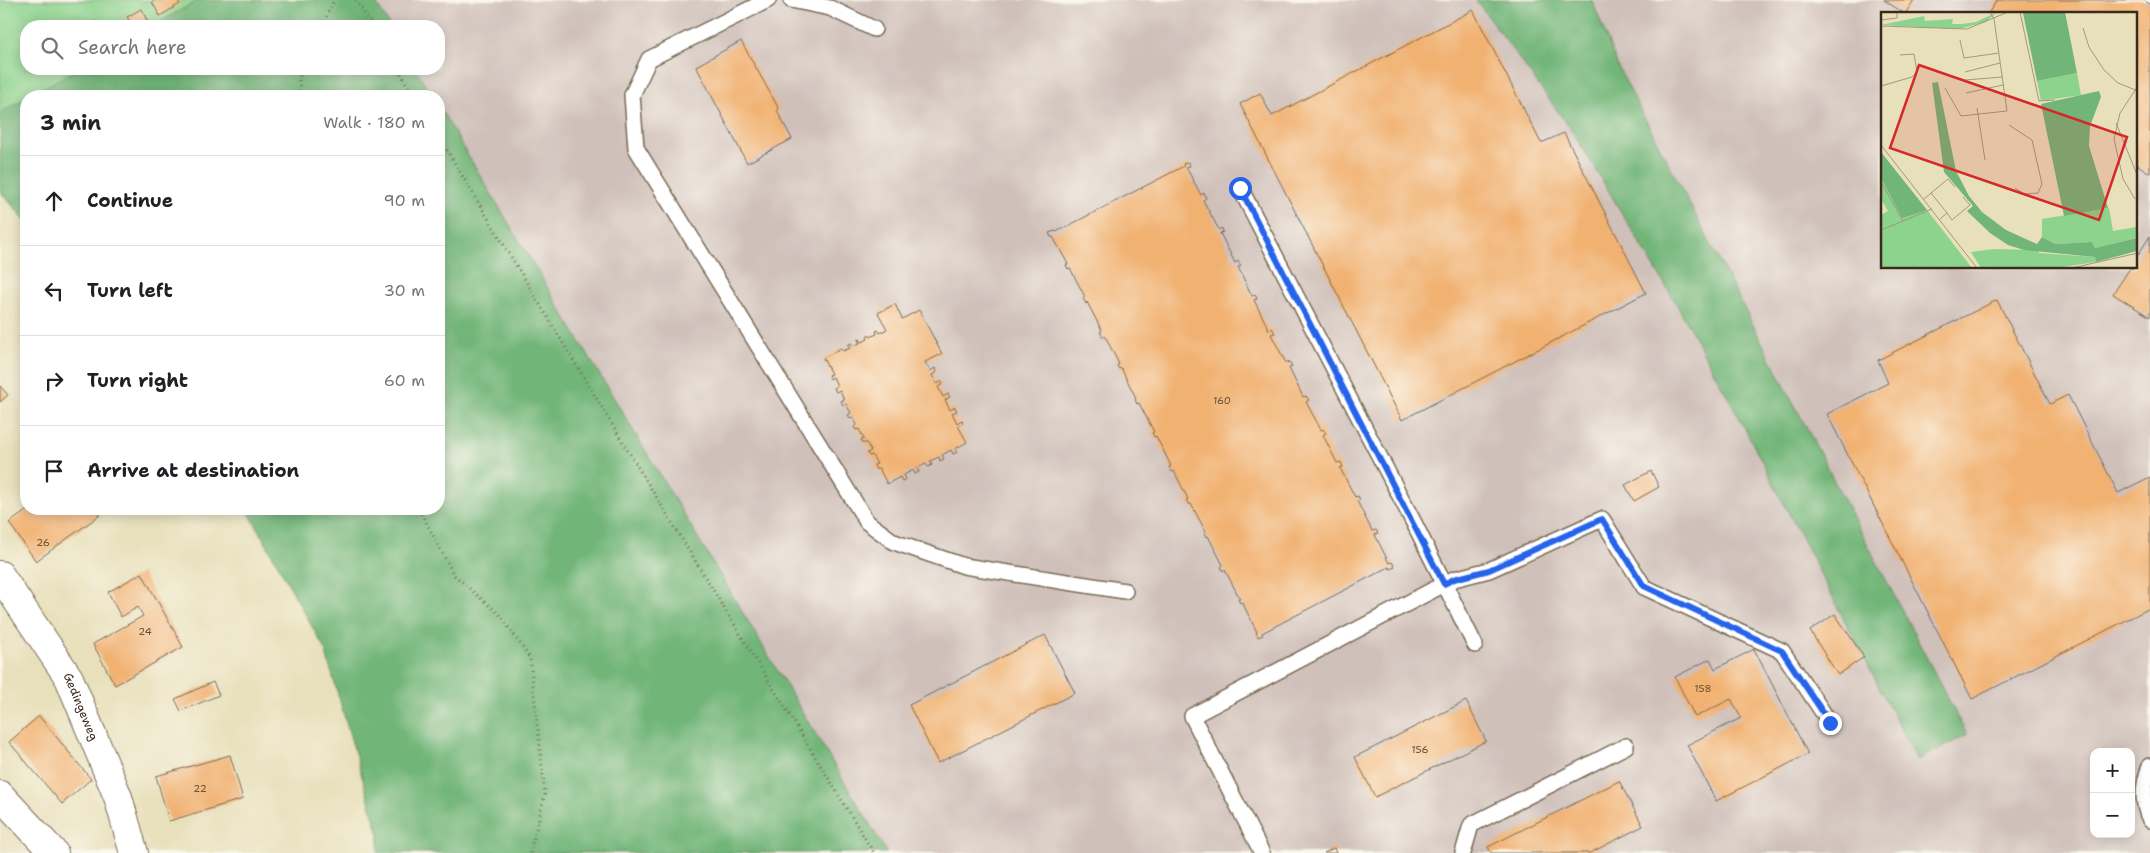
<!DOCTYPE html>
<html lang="en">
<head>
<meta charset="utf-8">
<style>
  body { margin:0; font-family:"Shantell Sans",sans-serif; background:#f6f6f6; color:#202124 }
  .controls { position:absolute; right:15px; bottom:15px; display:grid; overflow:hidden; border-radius:10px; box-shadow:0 2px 12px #0003 }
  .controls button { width:45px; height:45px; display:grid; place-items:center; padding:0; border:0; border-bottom:1px solid #e0e0e0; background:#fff; color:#202124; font:25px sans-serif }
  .stop { position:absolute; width:15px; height:15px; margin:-11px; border:4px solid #2563eb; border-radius:50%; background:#fff }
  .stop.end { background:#2563eb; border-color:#fff; box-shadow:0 1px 5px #0008 }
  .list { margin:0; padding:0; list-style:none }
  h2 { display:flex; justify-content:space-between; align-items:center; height:65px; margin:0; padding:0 20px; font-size:21px }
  h2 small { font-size:16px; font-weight:400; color:#757577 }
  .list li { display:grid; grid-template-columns:32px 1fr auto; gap:15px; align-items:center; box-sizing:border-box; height:90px; padding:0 20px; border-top:1px solid #e0e0e0 }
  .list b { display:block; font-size:19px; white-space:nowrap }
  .list em { font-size:16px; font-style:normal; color:#757577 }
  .icon { flex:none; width:28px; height:28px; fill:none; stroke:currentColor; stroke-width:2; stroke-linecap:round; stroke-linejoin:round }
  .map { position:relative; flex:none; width:2150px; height:853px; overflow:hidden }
  .search { position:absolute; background:#fff; box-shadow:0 2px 12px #0003; left:20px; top:20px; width:425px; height:55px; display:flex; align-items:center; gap:12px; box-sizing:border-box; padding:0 18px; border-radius:20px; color:#757577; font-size:19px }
  .panel { position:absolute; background:#fff; box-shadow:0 2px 12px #0003; left:20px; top:90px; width:425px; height:425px; border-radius:20px }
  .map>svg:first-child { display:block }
  .industrial { fill:#cfc0ba; fill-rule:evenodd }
  .green { fill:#8cd38d; stroke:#647e56 }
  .forest { fill:#71b578; stroke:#56704b }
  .building { fill:#f1b171 }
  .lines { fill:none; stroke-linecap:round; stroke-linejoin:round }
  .service-casing { stroke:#786a55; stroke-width:18 }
  .minor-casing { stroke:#786a55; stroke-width:30 }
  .path { stroke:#786a55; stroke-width:3; stroke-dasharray:1 4; stroke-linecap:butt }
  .service { stroke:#fff; stroke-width:15 }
  .minor { stroke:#fff; stroke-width:28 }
  .route { stroke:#2563eb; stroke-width:6 }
  .labels { text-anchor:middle; stroke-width:4; stroke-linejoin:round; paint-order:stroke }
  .number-label { font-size:10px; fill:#684c33 }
  .street-label { font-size:12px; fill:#3b2a1e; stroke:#fbf7ec }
  .inset-road { fill:none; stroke:#a3977c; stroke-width:1 }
  .view { fill:#d62828; fill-opacity:0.15; stroke:#d62828; stroke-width:2.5 }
  .inset-edge { fill:none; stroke:#3b2a1e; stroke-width:2.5 }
</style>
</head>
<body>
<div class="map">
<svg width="2150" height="853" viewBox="0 0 2150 853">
  <rect width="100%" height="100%" fill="#fbf7ec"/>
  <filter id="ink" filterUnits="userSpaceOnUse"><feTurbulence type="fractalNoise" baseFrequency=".02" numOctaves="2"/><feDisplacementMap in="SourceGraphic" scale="10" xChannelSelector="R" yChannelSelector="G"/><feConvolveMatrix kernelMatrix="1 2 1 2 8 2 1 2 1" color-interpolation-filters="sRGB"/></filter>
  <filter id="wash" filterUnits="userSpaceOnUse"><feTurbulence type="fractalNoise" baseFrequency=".0096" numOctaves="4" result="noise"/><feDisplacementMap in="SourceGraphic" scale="20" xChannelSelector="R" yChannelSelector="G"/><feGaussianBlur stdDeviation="1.12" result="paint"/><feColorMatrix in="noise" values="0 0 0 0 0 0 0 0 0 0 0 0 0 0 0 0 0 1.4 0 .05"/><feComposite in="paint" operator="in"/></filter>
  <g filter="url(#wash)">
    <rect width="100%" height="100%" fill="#e8e0bb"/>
    <path class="industrial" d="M374,0H1476L1573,132L1676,303L1740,419L1917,760L1618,67L1592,0H2150V853H887L439,107V96H432L416,69H439V26H390ZM1882,14H2136V268H1882ZM2094,752H2131V834H2094Z"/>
    <path class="green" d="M0,0H199L153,26H26V69H78L0,113Z"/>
    <g class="forest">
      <path d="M199,0H374L390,26H153Z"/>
      <path d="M1476,0H1592L1618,67L1967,735L1917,760L1740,419L1676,303L1573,132Z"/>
      <path d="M78,69H416L432,96H29Z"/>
      <path d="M26,98V221L0,191V113Z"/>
      <path d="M439,107L887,853H378L379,835L325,650L247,509H439Z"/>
    </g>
    <g id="blocks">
      <g class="building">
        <path d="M155,0H177L180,4L160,16L152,2Z"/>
        <path d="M1884,0H1914L1905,14Z"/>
        <path d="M1997,0H2143L2150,4V173L2136,164V14H1988Z"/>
        <path d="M141,9L148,22L142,26H133L127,17Z"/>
        <path d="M1473,10L1541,143L1564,133L1646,293L1402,420L1240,104L1260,93L1272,116Z"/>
        <path d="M95,21L98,26H86Z"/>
        <path d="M741,41L779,109L777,111L792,139L747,163L696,66Z"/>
        <path d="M1188,162L1190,166L1186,167L1201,195L1204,193L1206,198L1203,200L1219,230L1222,228L1223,232L1220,233L1235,263L1238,261L1241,266L1238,267L1252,296L1255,294L1257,299L1254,300L1269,330L1272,328L1275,333L1271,334L1286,363L1289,362L1292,367L1289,368L1303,397L1306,396L1309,400L1306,402L1321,430L1323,429L1326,433L1323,435L1337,463L1341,462L1343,467L1340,468L1355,497L1358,496L1360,500L1357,501L1372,531L1376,530L1378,533L1375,535L1389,563L1392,562L1395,567L1390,569L1389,567L1262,633L1263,635L1258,637L1256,633L1257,632L1242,602L1240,603L1238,599H1240L1225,570L1223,571L1221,567L1223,565L1208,536L1206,537L1204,533L1206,532L1191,504H1189L1186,500L1188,499L1174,471L1172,472L1169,467L1171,466L1156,436L1154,437L1152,433L1154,432L1139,403L1137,404L1135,399L1136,398L1121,368L1119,369L1117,365L1119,364L1105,336L1103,337L1100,332L1102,331L1087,302L1086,304L1083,298L1085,297L1070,268L1068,269L1066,265L1068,264L1053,237H1051L1049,233L1055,231L1056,232L1184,166L1183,164Z"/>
        <path d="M2150,236V317L2113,294L2130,268H2136V258Z"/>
        <path d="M1997,300L2050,404L2068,395L2118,493L2150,477V608L1972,699L1827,414L1888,383L1878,360Z"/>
        <path d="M895,304L902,319L919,310L942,354L925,362L930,371L935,368L937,372L932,375L937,384L942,381L943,384L938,387L943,397L948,394L950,397L945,400L950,410L955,407L957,411L952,413L957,423L962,420L963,423L958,426L967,442L955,449L957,452L953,454L951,450L942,455L944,459L940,461L939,457L930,461L932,465L928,467L926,464L917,468L919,472L915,474L913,470L904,475L906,479L902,481L900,477L887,484L879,468L876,470L874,465L877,464L872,455L869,456L867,453L871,451L866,442L863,444L861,440L864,439L859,429L856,430L854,427L857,425L853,417L850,418L848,415L851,413L846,404L843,405L841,401L844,400L840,390L836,392L834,388L837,386L833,377L830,379L828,375L831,374L823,358L841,348L843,351L850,348L848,345L851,343L853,346L860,343L858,340L860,339L862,342L868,339L867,336L869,334L870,337L877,334L876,331L878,330L880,333L887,329L878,313Z"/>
        <path d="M0,386L8,395L0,402Z"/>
        <path d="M1651,471L1659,487L1634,501L1625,485Z"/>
        <path d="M29,509H95L100,515L36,561L9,523Z"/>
        <path d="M142,573L183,647L115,685L93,644L143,616L138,607L121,617L108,592Z"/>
        <path d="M1835,614L1864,657L1838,675L1810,631Z"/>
        <path d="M1045,635L1075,693L938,763L909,705Z"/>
        <path d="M1754,649L1808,754L1716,801L1687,745L1741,718L1731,699L1695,717L1675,677L1710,659L1715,669Z"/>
        <path d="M213,682L219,695L181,711L175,699Z"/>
        <path d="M1466,701L1486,741L1375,797L1355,757Z"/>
        <path d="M39,716L91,779L62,804L9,742Z"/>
        <path d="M230,755L243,799L169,821L156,776Z"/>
        <path d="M1619,781L1643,826L1590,853H1491L1488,847Z"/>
        <path d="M1334,848L1336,853H1324Z"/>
      </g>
    </g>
  </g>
  <g filter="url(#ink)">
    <use href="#blocks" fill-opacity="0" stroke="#786a55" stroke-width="1"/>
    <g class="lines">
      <g class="service-casing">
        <g id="service">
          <path d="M768,0L649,59L632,95L636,148L867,522L894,542L964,566L1125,591"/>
          <path d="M791,0L830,8L874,29"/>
          <path d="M1240,188L1414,523L1475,645"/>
          <path d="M2150,766C2143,784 2141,802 2150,820"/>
          <path d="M1262,853L1192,716L1454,579L1489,570L1602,519L1644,587L1782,651L1830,723"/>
          <path d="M1463,853L1471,825L1626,746"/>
        </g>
      </g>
      <g class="minor-casing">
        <g id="minor">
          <path id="s1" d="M0,575L69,678L118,797L134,853"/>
          <path d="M0,795L54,853"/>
        </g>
      </g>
      <g class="path">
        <path d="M356,0L372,26"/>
        <path d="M322,26L334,0"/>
        <path d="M398,69L414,96"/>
        <path d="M300,96L299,78L303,69"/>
        <path d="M439,137L622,441L874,853"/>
        <path d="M419,509L454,575L500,615L530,658L545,794L530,853"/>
      </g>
      <use href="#service" class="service"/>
      <use href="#minor" class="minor"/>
    </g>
  </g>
  <g class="lines" filter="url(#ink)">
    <path class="route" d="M1240,188L1444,584L1454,579L1489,570L1602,519L1644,586L1782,651L1830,723"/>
  </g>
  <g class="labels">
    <g class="number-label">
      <text x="1222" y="404">160</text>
      <text x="43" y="546">26</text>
      <text x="145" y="635">24</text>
      <text x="1703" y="692">158</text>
      <text x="1420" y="753">156</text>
      <text x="200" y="792">22</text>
    </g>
    <g class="street-label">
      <text dy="4" stroke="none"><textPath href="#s1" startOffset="155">Gedingeweg</textPath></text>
    </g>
  </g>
  <g transform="translate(1881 12)">
    <rect width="256" height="256" fill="#e8e0bb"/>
    <path d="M116,0L105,10L78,17L0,13L43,4L44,9L72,7L71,12H81L95,10ZM196,61L200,83L160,89L156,69ZM0,166L19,202L46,198L91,256H0V203L7,199L0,187ZM228,196L232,219L255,215L256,226L214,236L211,230L174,232L161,225V207ZM113,237L158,238V241L214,245L215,250L174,256H100L90,240Z" fill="#8cd38d"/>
    <path d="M184,0L196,61L156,69L142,1ZM57,70L75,159L88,184L101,200L125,218L156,232L161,225L174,232L211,230L214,236L256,226V239L215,250L214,245L143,238L127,233L109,221L86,199L92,194L63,160L51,71ZM218,79L220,85L209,114L208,134L227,196L183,204L160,92ZM0,140L46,198L21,206L0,166Z" fill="#71b578"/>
    <path class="inset-road" d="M139,0L158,89L174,88M0,8L16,6V0M0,14L86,17L127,0M202,16L208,35L223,58L237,71L257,79M79,28L83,46L118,41M84,60L119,51M84,68L121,65M0,74L31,65L36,60L33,42L19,43M64,76L80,104L126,99L113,7L109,0M85,81L122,73M96,96L104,148M235,111L257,165M128,113L151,128L161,172L157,181L143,182L134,176M0,133L96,256M0,170L22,209L51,197M50,181L67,167L74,175M43,187L50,181L66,201L59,207M254,187L242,167L233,127L239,101L257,74M66,201L71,208L89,193L82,185M0,218L22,209M191,256L257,241"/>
    <path class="view" d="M38,53L246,125L218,208L9,136Z"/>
    <rect width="256" height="256" class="inset-edge"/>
  </g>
</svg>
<div class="controls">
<button>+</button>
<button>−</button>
</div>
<div class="stop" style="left:1240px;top:188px"></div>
<div class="stop end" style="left:1830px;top:723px"></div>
<div class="search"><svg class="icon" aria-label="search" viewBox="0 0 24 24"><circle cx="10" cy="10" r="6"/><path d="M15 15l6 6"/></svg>Search here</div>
<section class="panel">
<h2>3 min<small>Walk · 180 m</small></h2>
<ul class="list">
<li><svg class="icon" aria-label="ahead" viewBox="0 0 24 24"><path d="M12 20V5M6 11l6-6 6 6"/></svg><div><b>Continue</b></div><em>90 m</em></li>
<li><svg class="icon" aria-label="left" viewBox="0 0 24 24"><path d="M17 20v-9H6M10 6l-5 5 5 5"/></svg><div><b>Turn left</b></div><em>30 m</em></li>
<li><svg class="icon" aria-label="right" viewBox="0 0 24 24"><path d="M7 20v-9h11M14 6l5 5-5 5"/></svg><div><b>Turn right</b></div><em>60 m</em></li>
<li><svg class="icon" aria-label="arrive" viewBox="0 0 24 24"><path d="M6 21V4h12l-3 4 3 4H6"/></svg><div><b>Arrive at destination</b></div></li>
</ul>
</section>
</div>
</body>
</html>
